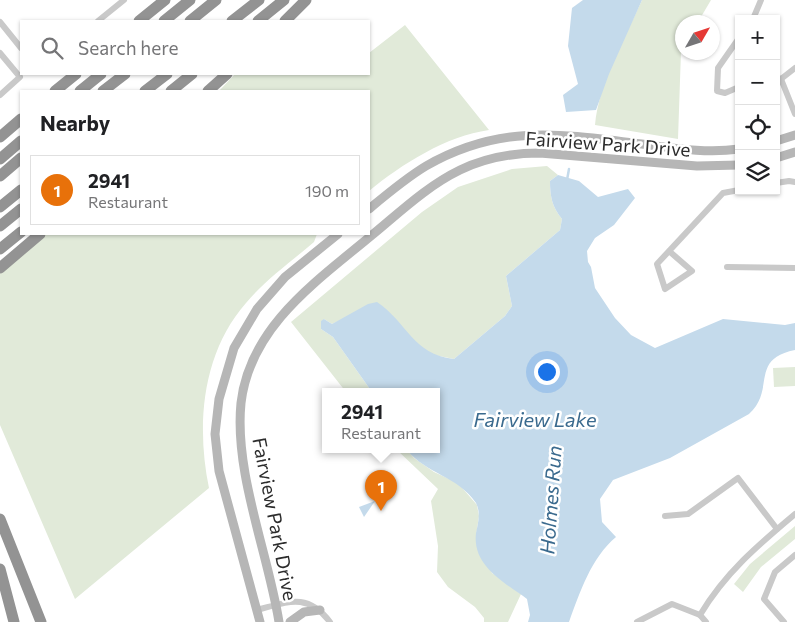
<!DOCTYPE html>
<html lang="en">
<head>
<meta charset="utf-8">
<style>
  body { margin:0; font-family:Commissioner,sans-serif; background:#f2f2f2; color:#202124 }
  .controls { position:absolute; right:15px; top:15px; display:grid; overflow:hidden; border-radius:0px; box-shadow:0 1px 4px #0004 }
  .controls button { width:45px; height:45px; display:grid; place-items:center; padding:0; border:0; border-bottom:1px solid #e0e0e0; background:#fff; color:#202124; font:25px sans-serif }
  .compass { position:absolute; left:675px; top:15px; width:45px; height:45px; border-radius:50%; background:#fff; box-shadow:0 1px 4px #0004; rotate:51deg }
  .you { position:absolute; left:546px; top:371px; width:18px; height:18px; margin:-12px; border:4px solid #fff; border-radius:50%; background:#1a73e8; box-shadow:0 0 0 8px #1a73e833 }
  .badge { display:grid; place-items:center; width:32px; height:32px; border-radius:50%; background:#d93025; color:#fff; font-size:16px; font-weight:700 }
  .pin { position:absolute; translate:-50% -41px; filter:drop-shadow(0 1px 2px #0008) }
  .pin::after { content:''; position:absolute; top:26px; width:18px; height:15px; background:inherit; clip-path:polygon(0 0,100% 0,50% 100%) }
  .popup { position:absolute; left:322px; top:388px; width:118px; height:65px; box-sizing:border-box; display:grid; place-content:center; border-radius:0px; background:#fff; filter:drop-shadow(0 1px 4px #0005); font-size:16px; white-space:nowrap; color:#757577 }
  .popup b { font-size:19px; color:#202124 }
  .popup::after { content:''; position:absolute; left:50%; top:100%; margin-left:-10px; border:10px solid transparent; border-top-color:#fff }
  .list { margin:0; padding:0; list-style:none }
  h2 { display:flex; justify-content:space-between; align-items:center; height:65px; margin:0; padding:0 20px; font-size:21px }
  h2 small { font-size:16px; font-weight:400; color:#757577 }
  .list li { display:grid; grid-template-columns:32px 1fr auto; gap:15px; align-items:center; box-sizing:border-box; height:70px; margin:0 10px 10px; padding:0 10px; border:1px solid #e0e0e0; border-radius:0px }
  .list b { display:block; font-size:19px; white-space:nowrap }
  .list p { margin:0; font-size:16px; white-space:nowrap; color:#757577 }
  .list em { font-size:16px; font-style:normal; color:#757577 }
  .icon { flex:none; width:28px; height:28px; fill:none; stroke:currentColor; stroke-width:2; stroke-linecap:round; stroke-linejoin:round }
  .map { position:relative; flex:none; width:795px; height:622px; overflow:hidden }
  .search { position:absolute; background:#fff; box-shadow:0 1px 4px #0004; left:20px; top:20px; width:350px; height:55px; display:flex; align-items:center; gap:12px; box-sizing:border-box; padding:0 18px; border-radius:0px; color:#757577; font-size:19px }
  .panel { position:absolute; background:#fff; box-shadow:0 1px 4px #0004; left:20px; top:90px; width:350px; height:145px; border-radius:0px }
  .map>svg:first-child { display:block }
  .green { fill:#e1ead9 }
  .water { fill:#c4daeb }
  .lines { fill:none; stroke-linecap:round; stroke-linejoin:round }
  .stream { stroke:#c4daeb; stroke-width:2.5 }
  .minor { stroke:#c9c9c9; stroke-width:6 }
  .secondary { stroke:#b6b6b6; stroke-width:9 }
  .motorway { stroke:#939393; stroke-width:11 }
  .labels { text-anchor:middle; stroke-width:5; stroke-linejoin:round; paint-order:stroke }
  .street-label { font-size:19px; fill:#2c2c2c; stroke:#fff }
  .water-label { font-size:20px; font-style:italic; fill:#3a6a8e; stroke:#fff }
</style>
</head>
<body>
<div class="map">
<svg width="795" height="622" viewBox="0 0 795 622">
  <rect width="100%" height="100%" fill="#fff"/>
  <g class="green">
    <path d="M642,0H711L698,22H682L678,139L595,125C599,82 624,40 642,0Z"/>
    <path d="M405,25L489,130C446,136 402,164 369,191V91H219L235,74H369V53Z"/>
    <path d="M547,166L558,175L550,181C550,196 552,207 562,219L560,230L506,276L512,306L505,316L454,359L429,354L419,345L349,316L332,324L324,319L321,329L333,337L372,392H346L291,322L422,212L458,187L512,169Z"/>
    <path d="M40,234H317L314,242C292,261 265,280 246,303C202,353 196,425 209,488L75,599L0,425V273Z"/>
    <path d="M795,367V386L774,387L773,368Z"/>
    <path d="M397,450H407L414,458L434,472L458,483L477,505L479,516L476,536L492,573L521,594L508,622H484V618L475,607L448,587L437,572L438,546L431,501L438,489Z"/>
    <path d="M795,526V539L761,567L743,592L734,584L750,564Z"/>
  </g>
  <g class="water">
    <path d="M583,0H642L609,74L596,110L566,112L563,95L578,84L568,46L572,8Z"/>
    <path d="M558,175L579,181L598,197L628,189L635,198L614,225L595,238L587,251L588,262L591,267L595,288L615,318L631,335L655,348L723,319L785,325L795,323V350C749,359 776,390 749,414L670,458L613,480L600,499L602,522L616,537C591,558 580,592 569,622H528L530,615L527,599C504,582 472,566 476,533C478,524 481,512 476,503C458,476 426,474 407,450H436V392H372L333,337L321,329V321L324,319L332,324L368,304L377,302C408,323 412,354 454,359L505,316L512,306L506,276L560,230L562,219C552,207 550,196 550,181Z"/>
    <path d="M375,501L364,517L359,507Z"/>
  </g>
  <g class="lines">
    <path class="stream" d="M567,180L569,169"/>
    <g class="minor">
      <path d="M753,19L761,0"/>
      <path d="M98,21L124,0"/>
      <path d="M0,22L21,48"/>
      <path d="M739,38L718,68L717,91L725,93L739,87"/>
      <path d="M0,53L20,77L0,95"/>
      <path d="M776,77L781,79L795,114"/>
      <path d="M781,79L795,68"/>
      <path d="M776,183L789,181L795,182"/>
      <path d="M669,251L692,271L665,289L657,264L723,193L739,190"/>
      <path d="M727,267L795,268"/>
      <path d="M665,516L688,514L738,478L777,529"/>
      <path d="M257,610C288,602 307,592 330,622"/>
      <path d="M637,622L672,604L700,615"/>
      <path d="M706,622L700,615C725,573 758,545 795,514"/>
      <path d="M784,622L764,599L775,572L795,555"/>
    </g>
    <g class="secondary">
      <path d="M776,141L795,135"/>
      <path d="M776,158L795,152"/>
      <path d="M369,209C387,194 406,178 426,166C497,125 556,133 633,143C668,147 703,154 739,149"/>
      <path d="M260,622L219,471L215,434L219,399L234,348L257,309L285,277L338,234"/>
      <path d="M279,622C268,553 234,472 241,403C250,326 317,281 372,235C400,212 427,186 460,170C485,158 512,153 540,153L697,166L739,165"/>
      <path d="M290,622L304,612L320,610"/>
    </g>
    <g class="motorway">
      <path d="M139,21L165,0"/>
      <path d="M164,21L190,0"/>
      <path d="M190,21L216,0"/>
      <path d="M232,21L259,0"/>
      <path d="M258,21L284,0"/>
      <path d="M285,21L306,0"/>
      <path d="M55,91L76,74"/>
      <path d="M80,91L101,74"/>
      <path d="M103,91L125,74"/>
      <path d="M145,91L167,74"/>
      <path d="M171,91L192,74"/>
      <path d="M208,91L227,74"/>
      <path d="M0,137L21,119"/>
      <path d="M0,159L21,141"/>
      <path d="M0,176L21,158"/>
      <path d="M0,207L21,190"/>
      <path d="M0,226L21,209"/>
      <path d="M0,249L21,232"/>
      <path d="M0,268L40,234"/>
      <path d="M0,519L41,622"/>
      <path d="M0,569L14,622"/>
    </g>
  </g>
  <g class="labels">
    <g class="street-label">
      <text transform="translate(608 144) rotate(4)" y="7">Fairview Park Drive</text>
      <text transform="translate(275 519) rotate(79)" y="7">Fairview Park Drive</text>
    </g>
    <g class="water-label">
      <text x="535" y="427">Fairview Lake</text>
      <text transform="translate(551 500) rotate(-86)" y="7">Holmes Run</text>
    </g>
  </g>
</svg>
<div class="controls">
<button>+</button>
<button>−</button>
<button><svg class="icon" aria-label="locate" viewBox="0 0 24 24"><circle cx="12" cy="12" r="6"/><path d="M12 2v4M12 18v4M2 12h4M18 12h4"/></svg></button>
<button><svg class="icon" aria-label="layers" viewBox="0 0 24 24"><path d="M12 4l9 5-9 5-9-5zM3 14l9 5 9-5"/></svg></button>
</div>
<svg class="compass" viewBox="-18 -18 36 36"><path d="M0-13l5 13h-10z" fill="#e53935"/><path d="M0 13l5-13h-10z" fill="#757577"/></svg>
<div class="you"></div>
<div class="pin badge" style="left:381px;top:511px;background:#e8710a">1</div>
<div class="popup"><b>2941</b>Restaurant</div>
<div class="search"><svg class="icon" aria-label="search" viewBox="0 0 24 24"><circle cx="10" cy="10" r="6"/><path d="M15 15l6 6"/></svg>Search here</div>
<section class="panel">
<h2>Nearby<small></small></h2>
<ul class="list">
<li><span class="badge" style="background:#e8710a">1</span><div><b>2941</b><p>Restaurant</p></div><em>190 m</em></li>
</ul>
</section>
</div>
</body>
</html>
